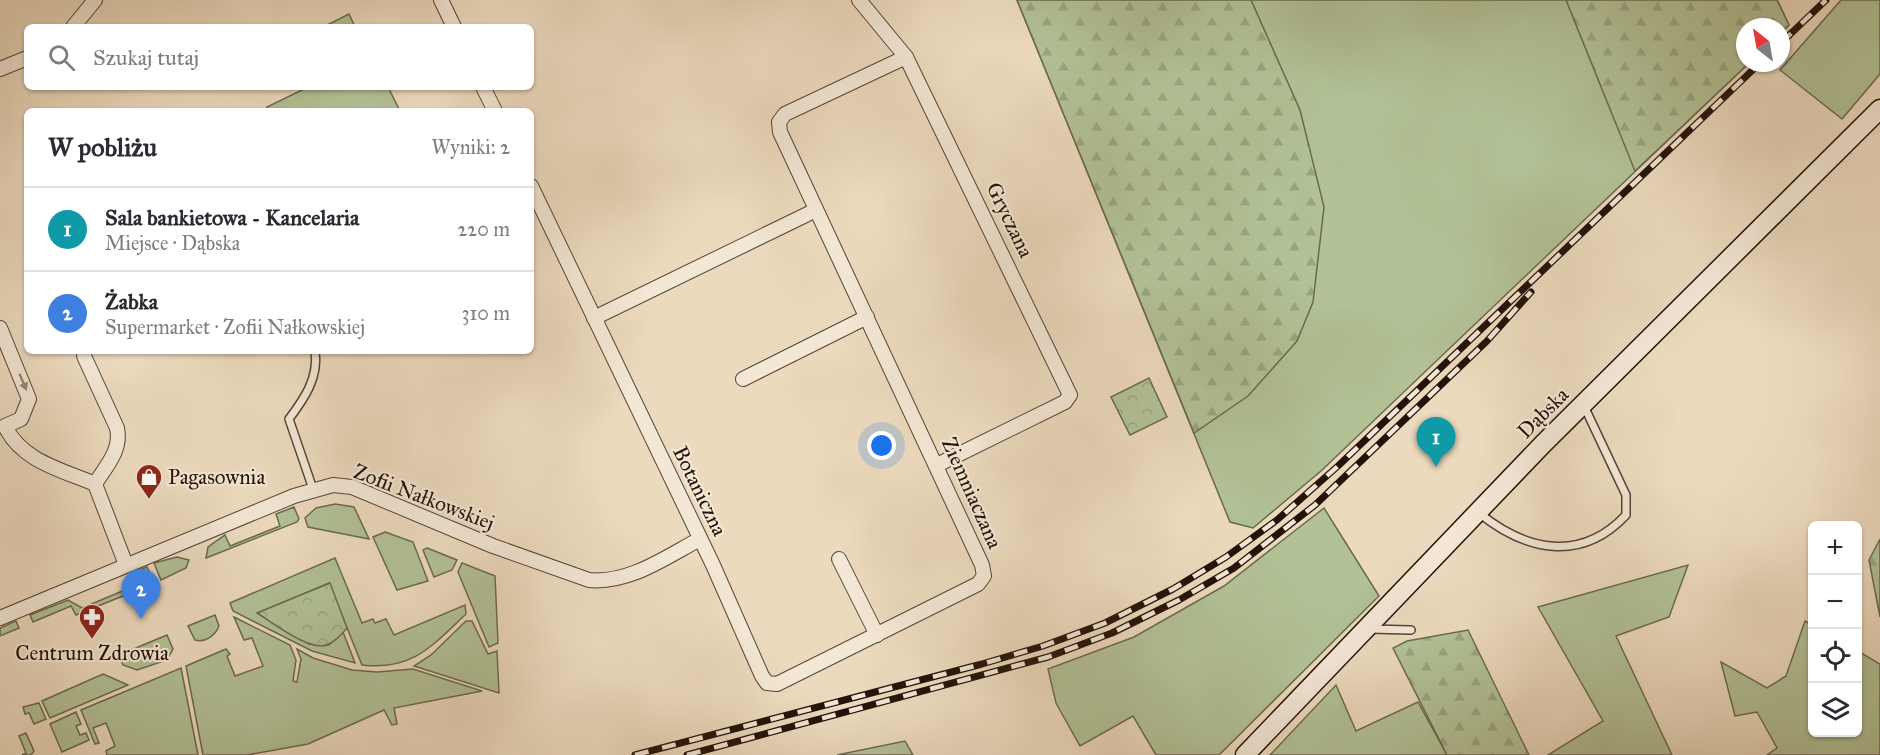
<!DOCTYPE html>
<html lang="pl">
<head>
<meta charset="utf-8">
<style>
  body { margin:0; font-family:"IM FELL Great Primer",serif; background:#f7f7f7; color:#2b2b33 }
  .controls { position:absolute; right:18px; bottom:18px; display:grid; overflow:hidden; border-radius:9px; box-shadow:0 2px 4px #0004 }
  .controls button { width:54px; height:54px; display:grid; place-items:center; padding:0; border:0; border-bottom:2px solid #e1e1e2; background:#fff; color:#2b2b33; font:30px sans-serif }
  .compass { position:absolute; left:1736px; top:18px; width:54px; height:54px; border-radius:50%; background:#fff; box-shadow:0 2px 4px #0004; rotate:329deg }
  .you { position:absolute; left:882px; top:446px; width:21px; height:21px; margin:-15px; border:4px solid #fff; border-radius:50%; background:#1a73e8; box-shadow:0 0 0 9px #1a73e833 }
  .badge { display:grid; place-items:center; width:39px; height:39px; border-radius:50%; background:#8f2418; color:#fff; font-size:20px; font-weight:700 }
  .pin { position:absolute; translate:-50% -50px; filter:drop-shadow(0 2px 3px #0008) }
  .pin::after { content:''; position:absolute; top:32px; width:21px; height:18px; background:inherit; clip-path:polygon(0 0,100% 0,50% 100%) }
  .list { margin:0; padding:0; list-style:none }
  h2 { display:flex; justify-content:space-between; align-items:center; height:78px; margin:0; padding:0 24px; font-size:26px }
  h2 small { font-size:20px; font-weight:400; color:#7c7c81 }
  .list li { display:grid; grid-template-columns:39px 1fr auto; gap:18px; align-items:center; box-sizing:border-box; height:84px; padding:0 24px; border-top:2px solid #e1e1e2 }
  .list b { display:block; font-size:22px; white-space:nowrap }
  .list p { margin:0; font-size:20px; white-space:nowrap; color:#7c7c81 }
  .list em { font-size:20px; font-style:normal; color:#7c7c81 }
  .icon { flex:none; width:33px; height:33px; fill:none; stroke:currentColor; stroke-width:2; stroke-linecap:round; stroke-linejoin:round }
  .map { position:relative; flex:none; width:1880px; height:755px; overflow:hidden }
  .search { position:absolute; background:#fff; box-shadow:0 2px 4px #0004; left:24px; top:24px; width:510px; height:66px; display:flex; align-items:center; gap:15px; box-sizing:border-box; padding:0 21px; border-radius:9px; color:#7c7c81; font-size:22px }
  .panel { position:absolute; background:#fff; box-shadow:0 2px 4px #0004; left:24px; top:108px; width:510px; height:246px; border-radius:9px }
  .map>svg:first-child { display:block }
  .grass { fill:#b2c196; stroke:#6a6a50; stroke-width:1.5 }
  .forest { fill:url(#forest-firs); stroke:#6a6a50; stroke-width:1.5 }
  .park { fill:url(#park-crowns); stroke:#6a6a50; stroke-width:1.5 }
  .lines { fill:none; stroke-linecap:round; stroke-linejoin:round }
  .lane-casing { stroke:#554436; stroke-width:10 }
  .street-casing { stroke:#554436; stroke-width:16 }
  .secondary-casing { stroke:#231209; stroke-width:21 }
  .lane { stroke:#f3e7d5; stroke-width:7 }
  .street { stroke:#f3e7d5; stroke-width:14 }
  .secondary { stroke:#f3e7d5; stroke-width:18 }
  .rail-casing { stroke:#231209; stroke-width:7 }
  .rail { stroke:#f3e7d5; stroke-width:4.5; stroke-dasharray:14; stroke-linecap:butt }
  .oneway { fill:#958779 }
  .labels { text-anchor:middle; stroke-width:4.5; stroke-linejoin:round; paint-order:stroke }
  .street-label { font-size:21px; fill:#231209; stroke:#f3e7d5 }
  .poi-label { font-size:21px; fill:#231209; stroke:#f3e7d5; text-anchor:start }
</style>
</head>
<body>
<div class="map">
<svg width="1880" height="755" viewBox="0 0 1880 755">
  <defs>
    <pattern id="forest-firs" width="22" height="20" patternUnits="userSpaceOnUse" patternTransform="scale(1.5)"><rect width="22" height="20" fill="#b2c196"/><path d="M5 1l3.5 6h-7zM16 11l3.5 6h-7z" fill="#99a580"/></pattern>
    <pattern id="park-crowns" width="20" height="18" patternUnits="userSpaceOnUse" patternTransform="scale(1.5)"><rect width="20" height="18" fill="#b2c196"/><path d="M2 6a3 3 0 1 1 6 0M12 15a3 3 0 1 1 6 0" fill="none" stroke="#99a580"/></pattern>
  </defs>
  <rect width="100%" height="100%" fill="#ecdabe"/>
  <filter id="stains"><feTurbulence type="fractalNoise" baseFrequency=".00333" numOctaves="4"/><feColorMatrix values="0 0 0 0 .2 0 0 0 0 .09 0 0 0 0 .02 0 0 0 .5 -.17"/></filter>
  <radialGradient id="worn" r=".72"><stop offset=".6" stop-color="#630" stop-opacity="0"/><stop offset="1" stop-color="#630" stop-opacity=".3"/></radialGradient>
  <g class="grass">
    <path d="M1017,0H1777L1789,25L1781,32V27H1745V63H1749L1321,471L1253,528L1230,522Z"/>
    <path d="M1841,0H1880V74L1842,119L1780,70Z"/>
    <path d="M349,14L355,27H328L327,25Z"/>
    <path d="M308,87H388L400,111H269L267,107Z"/>
    <path d="M335,504L354,507L369,539L308,527L305,518L316,508Z"/>
    <path d="M294,507L299,519L297,522L206,558L208,547L225,535L230,546L280,526L276,514Z"/>
    <path d="M1324,508L1379,596L1219,755H1156L1133,716L1080,746L1056,703L1048,669L1134,637L1224,586Z"/>
    <path d="M385,532L413,542L428,581L397,590L373,537Z"/>
    <path d="M427,548L457,560L452,570L434,577L423,550Z"/>
    <path d="M177,557L189,560L186,568L161,580L154,563Z"/>
    <path d="M335,558L362,623L373,619L375,623L386,619L394,635L465,605L466,614C432,646 412,671 362,665L329,583L258,613L309,644L329,645L343,632L355,663L312,651L233,611L230,603Z"/>
    <path d="M462,563L495,576L498,643L489,647L458,572Z"/>
    <path d="M1688,565L1669,617L1616,636L1672,755H1548L1603,721L1538,607Z"/>
    <path d="M147,567L155,583L76,615L71,606L33,622L30,615L68,600L82,608L144,582L131,573Z"/>
    <path d="M215,615L219,626C215,636 205,643 195,640L188,626Z"/>
    <path d="M234,617L290,645L296,660L293,681L297,682L301,659L297,649L313,658L352,670L377,672L413,669L482,691L394,708L397,724L392,725L384,710L308,744L247,755H203L186,666L226,649L230,654L227,656L235,676L263,666L252,638L244,640Z"/>
    <path d="M16,621L19,628L0,636V628Z"/>
    <path d="M466,621H472L488,654L497,651L499,693L414,666L431,655Z"/>
    <path d="M1805,621L1812,625V732H1858V651L1880,664V755H1767L1777,748L1757,712L1735,716L1721,662L1767,688L1786,676Z"/>
    <path d="M167,635L173,649L167,660L137,670L123,665L119,655Z"/>
    <path d="M181,668L198,755H107L106,751L115,746L106,723L93,728L99,743L95,744L81,710Z"/>
    <path d="M103,674L128,685L50,718L42,701Z"/>
    <path d="M1336,685L1356,731L1418,702L1447,755H1270Z"/>
    <path d="M39,703L46,719L34,724L29,713L25,714L23,707Z"/>
    <path d="M76,712L81,724L76,726L80,735L86,733L89,740L62,752L50,724Z"/>
    <path d="M26,733L34,751L31,755H22L26,753L19,736Z"/>
    <path d="M905,741L913,755H837Z"/>
  </g>
  <g class="forest">
    <path d="M1017,0H1251L1300,110L1324,207L1313,302L1297,341L1248,396L1194,433Z"/>
    <path d="M1566,0H1777L1789,25L1781,32V27H1745V63H1749L1635,171Z"/>
    <path d="M1880,539V617L1869,560Z"/>
    <path d="M1468,630L1529,755H1447L1393,648L1407,641Z"/>
  </g>
  <g class="park">
    <path d="M1149,378L1167,417L1130,435L1111,397Z"/>
    <path d="M330,583L347,628C342,634 335,641 329,644C312,654 272,622 257,613Z"/>
  </g>
  <g class="lines">
    <g class="lane-casing">
      <g id="lane">
        <path d="M313,489L289,419C304,399 319,378 315,351"/>
        <path d="M1479,513C1526,551 1581,563 1626,515V495L1584,406"/>
        <path d="M1369,629L1411,630"/>
      </g>
    </g>
    <g class="street-casing">
      <g id="street">
        <path d="M441,0L454,27"/>
        <path d="M859,0L906,57"/>
        <path d="M73,27L95,0"/>
        <path d="M0,69L27,58"/>
        <path d="M483,87L495,111"/>
        <path d="M531,186L713,565L762,676L767,683L777,684L978,584L984,576L982,565L780,132L779,122L785,114L906,57L1070,395L1065,402L937,465"/>
        <path d="M594,318L816,210"/>
        <path d="M0,328L29,399L21,419L5,426C21,461 62,470 95,484L126,565"/>
        <path d="M84,356L117,428C122,450 106,466 95,484"/>
        <path d="M743,379L867,317"/>
        <path d="M839,559L877,635"/>
        <path d="M0,618L294,496L333,485L352,487L493,546L589,580C629,584 666,557 700,539"/>
      </g>
    </g>
    <g class="secondary-casing">
      <path id="secondary" d="M1245,755L1543,444L1880,109"/>
    </g>
    <use href="#lane" class="lane"/>
    <use href="#street" class="street"/>
    <use href="#secondary" class="secondary"/>
    <g class="rail-casing">
      <g id="rail">
        <path d="M1781,43L1826,0"/>
        <path d="M635,755L982,664L1043,646L1105,623L1173,589L1226,557L1277,520L1338,466L1760,63"/>
        <path d="M687,755L1048,657L1112,633L1179,600L1234,568L1315,505L1487,341L1531,292"/>
      </g>
    </g>
    <use href="#rail" class="rail"/>
  </g>
  <defs><path id="oneway-solid" d="M-6-.8H1V-3.2L6.5 0L1 3.2V.8H-6Z" transform="scale(1.5)"/></defs>
  <use class="oneway" href="#oneway-solid" transform="translate(23 382) rotate(67)"/>
  <defs>
    <g id="shop-pin" transform="scale(1.35)"><path d="M0 17L-7.5 6A9.5 9.5 0 1 1 7.5 6Z" fill="#8f2418" stroke="#f3e7d5"/><path d="M-5-2.5h2.3a2.7 3.5 0 0 1 5.4 0H5L5.5 6h-11ZM-1.5-2.5h3a1.5 2.3 0 0 0-3 0Z" fill="#fff"/></g>
    <g id="pharmacy-pin" transform="scale(1.35)"><path d="M0 17L-7.5 6A9.5 9.5 0 1 1 7.5 6Z" fill="#8f2418" stroke="#f3e7d5"/><path d="M-2-6h4v4h4v4h-4v4h-4v-4h-4v-4h4Z" fill="#fff"/></g>
  </defs>
  <g fill-rule="evenodd">
    <use href="#shop-pin" x="149" y="477"/>
    <use href="#pharmacy-pin" x="92" y="617"/>
  </g>
  <g class="labels">
    <g class="street-label">
      <text transform="translate(1010 220) rotate(64)" y="7">Gryczana</text>
      <text transform="translate(1543 413) rotate(-45)" y="7">Dąbska</text>
      <text transform="translate(700 491) rotate(64)" y="7">Botaniczna</text>
      <text transform="translate(972 493) rotate(66)" y="7">Ziemniaczana</text>
      <text transform="translate(424 497) rotate(21)" y="7">Zofii Nałkowskiej</text>
    </g>
    <g class="poi-label">
      <text x="168" y="484">Pagasownia</text>
      <text x="92" y="660" text-anchor="middle">Centrum Zdrowia</text>
    </g>
  </g>
  <rect width="100%" height="100%" filter="url(#stains)"/>
  <rect width="100%" height="100%" fill="url(#worn)"/>
</svg>
<div class="controls">
<button>+</button>
<button>−</button>
<button><svg class="icon" aria-label="locate" viewBox="0 0 24 24"><circle cx="12" cy="12" r="6"/><path d="M12 2v4M12 18v4M2 12h4M18 12h4"/></svg></button>
<button><svg class="icon" aria-label="layers" viewBox="0 0 24 24"><path d="M12 4l9 5-9 5-9-5zM3 14l9 5 9-5"/></svg></button>
</div>
<svg class="compass" viewBox="-18 -18 36 36"><path d="M0-13l5 13h-10z" fill="#e53935"/><path d="M0 13l5-13h-10z" fill="#7c7c81"/></svg>
<div class="you"></div>
<div class="pin badge" style="left:1436px;top:467px;background:#0f9aa8">1</div>
<div class="pin badge" style="left:141px;top:619px;background:#3f7fe0">2</div>
<div class="search"><svg class="icon" aria-label="search" viewBox="0 0 24 24"><circle cx="10" cy="10" r="6"/><path d="M15 15l6 6"/></svg>Szukaj tutaj</div>
<section class="panel">
<h2>W pobliżu<small>Wyniki: 2</small></h2>
<ul class="list">
<li><span class="badge" style="background:#0f9aa8">1</span><div><b>Sala bankietowa - Kancelaria</b><p>Miejsce · Dąbska</p></div><em>220 m</em></li>
<li><span class="badge" style="background:#3f7fe0">2</span><div><b>Żabka</b><p>Supermarket · Zofii Nałkowskiej</p></div><em>310 m</em></li>
</ul>
</section>
</div>
</body>
</html>
